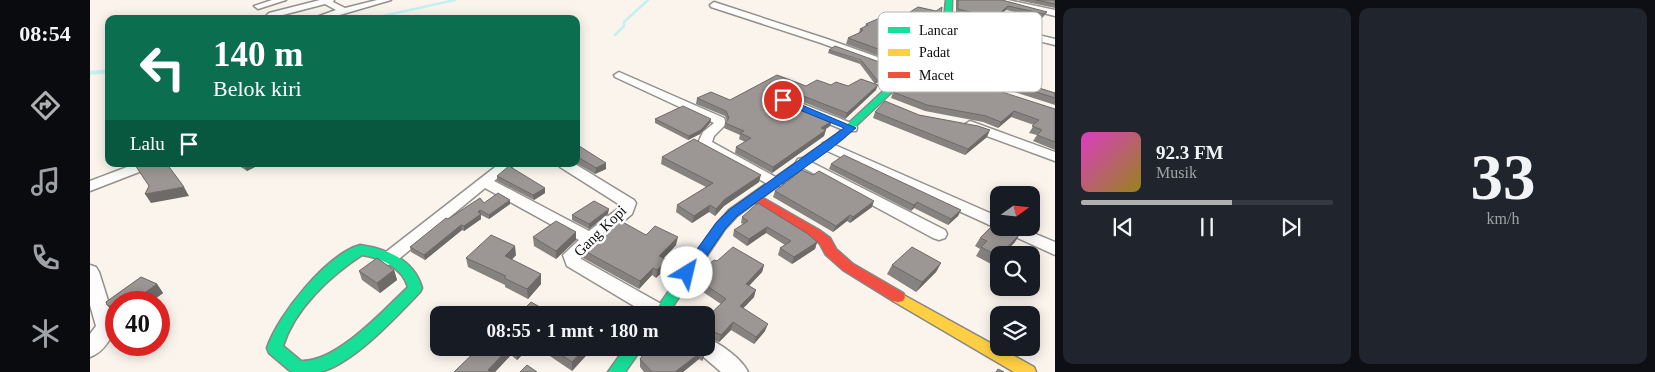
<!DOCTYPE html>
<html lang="id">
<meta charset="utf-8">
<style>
:root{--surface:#171b24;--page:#20242c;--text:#f1f3f6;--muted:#9ea1a6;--line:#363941;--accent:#afb0b0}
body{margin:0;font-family:"Times New Roman",serif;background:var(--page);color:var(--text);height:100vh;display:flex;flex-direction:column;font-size:19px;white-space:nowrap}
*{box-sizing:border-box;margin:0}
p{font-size:16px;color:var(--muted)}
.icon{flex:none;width:28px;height:28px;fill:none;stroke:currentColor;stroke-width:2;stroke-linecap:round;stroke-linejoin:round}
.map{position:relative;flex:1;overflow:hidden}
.sheet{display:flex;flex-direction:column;gap:8px;padding:8px;background:#0d0f14;width:600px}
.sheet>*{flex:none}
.banner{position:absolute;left:15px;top:15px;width:475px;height:152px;border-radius:10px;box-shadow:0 2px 12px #0003;background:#0b6e4f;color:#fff;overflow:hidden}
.needle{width:32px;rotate:75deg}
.fabs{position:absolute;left:900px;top:186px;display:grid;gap:10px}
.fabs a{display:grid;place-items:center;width:50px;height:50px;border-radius:10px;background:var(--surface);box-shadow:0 2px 12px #0003;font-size:25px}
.speed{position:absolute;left:15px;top:291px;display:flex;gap:10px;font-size:25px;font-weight:700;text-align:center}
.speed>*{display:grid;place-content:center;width:65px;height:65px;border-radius:50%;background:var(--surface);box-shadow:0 2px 12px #0003;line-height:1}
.speed .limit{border:8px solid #d22;background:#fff;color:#111}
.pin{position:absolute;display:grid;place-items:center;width:42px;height:42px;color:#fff;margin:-21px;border:2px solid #fff;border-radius:50%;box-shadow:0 1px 5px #0007}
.me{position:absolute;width:55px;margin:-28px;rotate:36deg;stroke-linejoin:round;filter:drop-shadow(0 0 4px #0008)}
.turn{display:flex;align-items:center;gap:18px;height:105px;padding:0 25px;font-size:22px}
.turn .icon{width:65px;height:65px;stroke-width:2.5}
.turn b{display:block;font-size:35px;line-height:42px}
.then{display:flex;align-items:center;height:48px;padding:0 25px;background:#0003;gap:10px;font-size:19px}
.sheet .card{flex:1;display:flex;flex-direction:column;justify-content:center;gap:8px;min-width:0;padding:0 18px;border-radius:10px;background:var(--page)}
.sheet .dial{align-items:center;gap:0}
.dial b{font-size:65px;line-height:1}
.song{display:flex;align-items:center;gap:15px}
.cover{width:60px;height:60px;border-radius:8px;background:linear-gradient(135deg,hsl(310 70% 55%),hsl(50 70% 35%))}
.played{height:5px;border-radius:2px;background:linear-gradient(90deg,var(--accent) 60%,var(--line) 60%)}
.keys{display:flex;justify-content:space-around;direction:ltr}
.sheet .tiles{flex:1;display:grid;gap:8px;grid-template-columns:repeat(2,1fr)}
.trip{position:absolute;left:340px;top:306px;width:285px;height:50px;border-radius:10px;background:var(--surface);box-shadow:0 2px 12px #0003;font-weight:700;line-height:50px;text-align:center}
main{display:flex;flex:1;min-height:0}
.tab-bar{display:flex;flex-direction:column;width:90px;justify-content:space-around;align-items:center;background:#090b0e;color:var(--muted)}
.tab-bar .icon{width:35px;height:35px}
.tab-bar .on{color:var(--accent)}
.tab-bar b{font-size:22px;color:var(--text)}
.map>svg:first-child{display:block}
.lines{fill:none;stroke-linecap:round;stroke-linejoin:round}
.stream-far1{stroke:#c5f0f3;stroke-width:2.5}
.stream{stroke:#c5f0f3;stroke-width:4}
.street-casing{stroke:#93908d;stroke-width:3}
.fast-casing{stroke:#898783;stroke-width:3}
.slow-casing{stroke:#898783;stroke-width:3}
.jam-casing{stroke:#898783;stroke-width:3}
.street{fill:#fefdfc;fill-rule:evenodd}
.fast{fill:#16e098;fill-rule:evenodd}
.slow{fill:#ffcf43;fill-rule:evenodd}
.jam{fill:#f24e42;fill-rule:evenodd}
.wall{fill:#86827f}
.shaded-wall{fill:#6d6a68}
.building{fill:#9c9794;stroke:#6d6a68}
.route{fill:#1a73e8;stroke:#114b97}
.labels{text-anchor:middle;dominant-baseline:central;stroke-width:5;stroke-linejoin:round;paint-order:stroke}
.street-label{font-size:15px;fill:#0b0b0b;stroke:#fff}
.key{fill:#fff;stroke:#b6b6b6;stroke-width:1}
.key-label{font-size:14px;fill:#0b0b0b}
</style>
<main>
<nav class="tab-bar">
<b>08:54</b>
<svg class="icon on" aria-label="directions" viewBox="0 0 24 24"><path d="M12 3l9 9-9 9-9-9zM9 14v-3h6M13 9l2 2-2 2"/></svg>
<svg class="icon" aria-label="music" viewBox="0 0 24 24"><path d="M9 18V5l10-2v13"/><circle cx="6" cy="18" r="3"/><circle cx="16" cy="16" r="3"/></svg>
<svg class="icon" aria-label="phone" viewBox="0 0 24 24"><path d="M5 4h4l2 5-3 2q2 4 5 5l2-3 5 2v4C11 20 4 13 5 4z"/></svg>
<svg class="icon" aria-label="climate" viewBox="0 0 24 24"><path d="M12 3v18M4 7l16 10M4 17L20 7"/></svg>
</nav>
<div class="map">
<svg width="965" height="372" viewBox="0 0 965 372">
<rect width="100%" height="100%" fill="#faf4ed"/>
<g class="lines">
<g class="stream-far1">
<polyline points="279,19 365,0"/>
<polyline points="525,35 534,26 534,22 558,0"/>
</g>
<polyline class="stream" points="0,73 19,71"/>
<defs>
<g id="street">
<polygon points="182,0 196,0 168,9 164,6"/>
<polygon points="230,0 244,0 243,2 255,8 287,0 301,0 236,19 221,19 246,10 235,4 185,17 184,19 175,19 175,17 179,13"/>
<polygon points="903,0 918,0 965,10 965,16"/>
<polygon points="624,2 737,39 821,69 822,71 821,73 813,73 731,43 621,7 620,5"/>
<polygon points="858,13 965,39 965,45 855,18 855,14"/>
<polygon points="529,72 634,118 636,124 624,136 622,142 691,180 693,183 691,186 681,186 610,146 608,143 613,132 624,123 525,77 524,75"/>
<polygon points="693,96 766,125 767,128 766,131 756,131 689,103 687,100"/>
<polygon points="880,121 965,152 965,161 875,128 874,125"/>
<polygon points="738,142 909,217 909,228 931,228 965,242 965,255 733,149 731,146 733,143"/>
<polygon points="713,158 855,230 857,234 855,238 849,240 843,238 708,165 706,162 708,159"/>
<polygon points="45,164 64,164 62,167 0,191 0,181"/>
<polygon points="409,164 425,164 404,181 499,231 529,208 530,205 470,167 468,164 485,164 544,200 546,203 542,214 491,257 491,259 582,310 585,315 559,315 477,266 473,255 489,240 395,188 304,263 298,265 292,263 289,259 292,255"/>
<path d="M0 265 6 267 9 272 26 326C21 339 14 352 0 357V334L6 326 0 305Z"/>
<path d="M616 338C630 343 652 359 658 372H631L609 353 606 348H616Z"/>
</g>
<g id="fast">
<polygon points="856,0 862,0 861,31 854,43 753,138 647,216 635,229 577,315 562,315 627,223 639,210 747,134 848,40 853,31"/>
<path d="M270 245C297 249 324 259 332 288L330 292C307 316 263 364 230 372 222 372 212 372 203 372L199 370 179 353 177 348C188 315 236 255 270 245ZM272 255C291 258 312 267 318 287 294 310 246 363 211 361L193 346C205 308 240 276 272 255Z"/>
<polygon points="535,348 552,348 535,372 518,372"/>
</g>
<polygon id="slow" points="808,292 944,367 946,372 924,372 803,301 801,297 803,293"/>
<polygon id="jam" points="664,193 729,230 740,238 746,249 763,264 813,293 815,297 813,301 808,302 803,301 753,270 736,255 730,244 721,236 660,200 658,197"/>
</defs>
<use href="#street" class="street-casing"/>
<use href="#fast" class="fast-casing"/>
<use href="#slow" class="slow-casing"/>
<use href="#jam" class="jam-casing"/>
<use href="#street" class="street"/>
<use href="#fast" class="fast"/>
<use href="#slow" class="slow"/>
<use href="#jam" class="jam"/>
</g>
<g class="wall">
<polygon points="866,0 912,0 957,12 955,15 952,18 916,10 902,22 866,13"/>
<polygon points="927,0 965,0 965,8"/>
<polygon points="812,17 850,25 845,37 814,65 756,44 758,38 769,33 770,29 775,27 776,24"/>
<polygon points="868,18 896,24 893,29 892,31 893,37 892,38 900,40 898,45 872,64 965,93 965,105 837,64 839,58 860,40 866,30 866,23"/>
<polygon points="739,50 805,72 785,84 786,90 755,119 694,94 689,97 690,99 742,121 740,126 735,130 734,136 682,173 645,153 646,147 655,142 649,139 650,135 634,128 635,123 637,121 635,116 606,104 607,98 640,100 687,75 716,86 741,85 758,86 785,84 770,64 738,53"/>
<polygon points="826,71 965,109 965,150 943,141 947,135 939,133 944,125 921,117 908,128 893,122 835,111 801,98 803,92 810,92 831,79 823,77"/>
<polygon points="785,112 829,115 897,137 875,155 783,118"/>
<polygon points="565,119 621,119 620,123 610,134 598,140 565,123"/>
<polygon points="486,144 516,169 505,174 486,163"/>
<polygon points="572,157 669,182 634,206 625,216 619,212 602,223 586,212 587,205 616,187 571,164"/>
<polygon points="146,164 171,164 157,171"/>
<polygon points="741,164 871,210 868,216 858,225 824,208 821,211 739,169"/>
<polygon points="407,176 455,188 455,193 444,200 407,181"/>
<polygon points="685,191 782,207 760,223 757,221 743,232 683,197"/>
<polygon points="420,200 420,204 399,219 391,215 391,219 374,231 372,230 335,260 321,252 320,247 358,219 394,203"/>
<polygon points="518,214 499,229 482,220 482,215"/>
<polygon points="652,217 727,242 725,249 702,264 688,255 690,248 695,245 676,233 657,246 643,236 644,230 653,224 651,223"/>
<polygon points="486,232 486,240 466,259 444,246 443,237"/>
<polygon points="556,235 586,245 574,258 577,260 576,268 566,278 562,275 549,289 493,258 493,250"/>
<polygon points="890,238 925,242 912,255 909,255 909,259 903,265 886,256 890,249 885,246"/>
<polygon points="426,255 421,260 451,274 451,284 438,299 415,287 415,285 378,267 376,258"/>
<polygon points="627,261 674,265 672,272 659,286 664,297 653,308 675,331 664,344 641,330 629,342 616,337 616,318 631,304 604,286 606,278"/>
<polygon points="851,263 846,272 826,292 797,274 802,265"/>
<polygon points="304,270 307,280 290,293 272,280 269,271"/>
<polygon points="51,277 67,284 73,293 61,302 26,302 26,315 24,314 17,305 16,302"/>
<polygon points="389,348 439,348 427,360 421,355 405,372 364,372"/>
<polygon points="448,348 503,348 482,371"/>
<polygon points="560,348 615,352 613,359 612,361 609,359 593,372 554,372 550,367 550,359"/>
</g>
<g class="shaded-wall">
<polygon points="918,6 916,10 902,22 904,18"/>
<polygon points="896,24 893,29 886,35 889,30"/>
<polygon points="850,25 845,37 814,65 816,59"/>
<polygon points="900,40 898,45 868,67 869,63"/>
<polygon points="806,68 805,72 785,84 787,80"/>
<polygon points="788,85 786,90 755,119 757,113"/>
<polygon points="695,89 694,94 686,98 687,93"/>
<polygon points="924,111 921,117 908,128 911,122"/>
<polygon points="621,119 620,123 610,134 598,140 599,136"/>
<polygon points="742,121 740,126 729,133 731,128"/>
<polygon points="736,130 734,136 682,173 683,167"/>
<polygon points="900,130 897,137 875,155 878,149"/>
<polygon points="516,163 516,169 505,174 506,168"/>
<polygon points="154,164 171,164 157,171"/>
<polygon points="671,175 669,182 634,206 625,216 626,209 635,199"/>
<polygon points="94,187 99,196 61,203 55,194"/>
<polygon points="455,188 455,193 444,200 443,195"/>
<polygon points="420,200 420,204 399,219 399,215"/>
<polygon points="784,201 782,207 760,223 763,217"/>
<polygon points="827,202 824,208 821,211 824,205"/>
<polygon points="620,205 619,212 602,223 604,216"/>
<polygon points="519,209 518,214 499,229 499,224"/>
<polygon points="390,210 391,219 374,231 374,226"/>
<polygon points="871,210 868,216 858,225 861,219"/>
<polygon points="760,215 757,221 743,232 746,226"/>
<polygon points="371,225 372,230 335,260 334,255"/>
<polygon points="677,227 676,233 657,246 659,239"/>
<polygon points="486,232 486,240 466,259 466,251"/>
<polygon points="930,234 925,242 912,255 910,255"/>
<polygon points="588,237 586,245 568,264 569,256"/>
<polygon points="727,242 725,249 702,264 704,257"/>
<polygon points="425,246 426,255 416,266 415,256"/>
<polygon points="909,256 909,259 903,265"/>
<polygon points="577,260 576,268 566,278 567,270"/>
<polygon points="851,263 846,272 826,292 832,282"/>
<polygon points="674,265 672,272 654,291 656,284"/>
<polygon points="563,268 562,275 549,289 550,281"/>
<polygon points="304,270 307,280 290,293 287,283"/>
<polygon points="451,274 451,284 438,299 437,289"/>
<polygon points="67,284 73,293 61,302 42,302"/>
<polygon points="666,290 664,297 648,314 650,306"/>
<polygon points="643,322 641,330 629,342 631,335"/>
<polygon points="678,324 675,331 664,344 666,337"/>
<polygon points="419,348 420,348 421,355 405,372 398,372 398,370"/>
<polygon points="430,348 439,348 427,360 427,351"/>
<polygon points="495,348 503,348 482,371 482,362"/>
<polygon points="611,352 609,359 593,372 585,372"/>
<polygon points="615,352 613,359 612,361 613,354"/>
</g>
<g class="building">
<polygon points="868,0 912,0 957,12 954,14 918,6 904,18 868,9"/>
<polygon points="946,0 965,0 965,4"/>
<polygon points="828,7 846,11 852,7 850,25 847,31 816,59 758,38 771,32 773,30 770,29 778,25 776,24 799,14 812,17"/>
<polygon points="868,18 896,24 889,30 895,32 889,37 900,40 869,63 965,93 965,98 839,58 860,40 868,27"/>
<polygon points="745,46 806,68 787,80 771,60 739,50"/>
<polygon points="831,66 965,109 965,142 947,135 952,130 942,126 949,120 924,111 911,122 896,116 837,105 803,92 805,90 810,92 838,75 826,71"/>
<polygon points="687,75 716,86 727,80 741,85 746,82 758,86 771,79 788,85 757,113 695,89 687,93 690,99 742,121 731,128 736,130 683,167 646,147 661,138 650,133 654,131 635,123 639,118 636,111 607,98 621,92 640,100"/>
<polygon points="795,101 829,115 888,126 900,130 878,149 785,112"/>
<polygon points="593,106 621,119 611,130 599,136 565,119"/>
<polygon points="604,139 671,175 635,199 626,209 620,205 604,216 587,205 623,183 572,157"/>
<polygon points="486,144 516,163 506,168 486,156"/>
<polygon points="754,155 871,210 861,219 827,202 824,205 741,164"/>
<polygon points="48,164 77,164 94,187 55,194 59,186 45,165"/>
<polygon points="419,166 455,188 443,195 407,176"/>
<polygon points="712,170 723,175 729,171 784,201 763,217 760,215 746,226 685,191"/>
<polygon points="408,193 420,200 399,215 390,210 388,212 391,214 374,226 371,225 334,255 320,247 356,218 358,219 390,198 394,203"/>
<polygon points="504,201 519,209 499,224 482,215"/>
<polygon points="668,203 718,234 727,242 704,257 690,248 701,241 677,227 659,239 644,230 658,221 652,217"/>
<polygon points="529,220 556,235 565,226 588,237 569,256 577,260 567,270 563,268 550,281 493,250"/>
<polygon points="466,221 486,232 466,251 443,237"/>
<polygon points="906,222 909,224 909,228 917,228 930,234 910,255 909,255 908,256 891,247 897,241 890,238"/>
<polygon points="401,235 425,246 415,256 451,274 437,289 414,278 416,276 376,258"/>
<polygon points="643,247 674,265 656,284 666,290 650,306 678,324 666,337 643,322 631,335 617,329 616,336 616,318 636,299 606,278 610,272 624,260 627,261"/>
<polygon points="822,247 851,263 832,282 802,265"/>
<polygon points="287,258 304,270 287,283 269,271"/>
<polygon points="51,277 67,284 42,302 26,302 26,309 17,305 16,302"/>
<polygon points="441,302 464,315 428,315"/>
<polygon points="389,348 419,348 398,370 401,372 364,372"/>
<polygon points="422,348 430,348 427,351"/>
<polygon points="461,348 495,348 482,362"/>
<polygon points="560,348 612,348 615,352 613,354 611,352 585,372 562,372 550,359 556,350"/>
<polygon points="437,365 447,372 430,372"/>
<polygon points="908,369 914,372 906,372"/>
</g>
<polygon class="route" points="693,97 766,128 742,148 647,216 635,229 602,277 592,277 590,273 592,270 626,223 639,210 754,128 690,102 689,100"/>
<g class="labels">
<g class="street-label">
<text transform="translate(510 231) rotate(-44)">Gang Kopi</text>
</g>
</g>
<rect x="788" y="12" width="164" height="80" rx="8" class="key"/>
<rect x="798" y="27" width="22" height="6" fill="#16e098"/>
<rect x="798" y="49" width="22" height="7" fill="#ffcf43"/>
<rect x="798" y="72" width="22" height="6" fill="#f24e42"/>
<g class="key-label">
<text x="829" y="35">Lancar</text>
<text x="829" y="57">Padat</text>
<text x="829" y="80">Macet</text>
</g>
</svg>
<div class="fabs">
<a><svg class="needle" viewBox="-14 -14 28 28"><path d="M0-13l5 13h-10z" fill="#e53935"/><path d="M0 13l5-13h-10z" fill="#9ea1a6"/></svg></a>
<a><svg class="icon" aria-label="search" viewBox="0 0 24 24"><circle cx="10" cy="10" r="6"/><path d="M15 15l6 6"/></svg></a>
<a><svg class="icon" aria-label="layers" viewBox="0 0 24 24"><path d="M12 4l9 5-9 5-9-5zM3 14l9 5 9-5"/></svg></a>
</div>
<div class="speed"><div class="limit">40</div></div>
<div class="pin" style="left:693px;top:100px;background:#d93025"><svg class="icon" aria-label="arrive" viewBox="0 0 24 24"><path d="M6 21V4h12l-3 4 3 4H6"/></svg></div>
<svg class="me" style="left:597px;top:273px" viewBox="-20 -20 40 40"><circle r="19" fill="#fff"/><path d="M0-13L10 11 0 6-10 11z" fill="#1a73e8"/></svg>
<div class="trip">08:55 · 1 mnt · 180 m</div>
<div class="banner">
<div class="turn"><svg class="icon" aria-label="left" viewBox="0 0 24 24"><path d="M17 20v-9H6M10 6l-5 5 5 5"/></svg><div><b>140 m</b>Belok kiri</div></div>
<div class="then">Lalu<svg class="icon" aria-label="arrive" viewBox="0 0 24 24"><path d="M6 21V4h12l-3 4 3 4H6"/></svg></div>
</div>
</div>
<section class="sheet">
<div class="tiles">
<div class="card">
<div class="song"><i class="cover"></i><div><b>92.3 FM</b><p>Musik</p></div></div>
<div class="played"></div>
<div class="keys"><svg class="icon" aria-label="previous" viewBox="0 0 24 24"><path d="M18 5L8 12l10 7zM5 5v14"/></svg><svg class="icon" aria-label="pause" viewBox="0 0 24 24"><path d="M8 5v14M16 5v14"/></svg><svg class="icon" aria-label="next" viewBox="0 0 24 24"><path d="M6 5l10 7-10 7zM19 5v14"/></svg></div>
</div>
<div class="card dial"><b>33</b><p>km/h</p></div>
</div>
</section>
</main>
